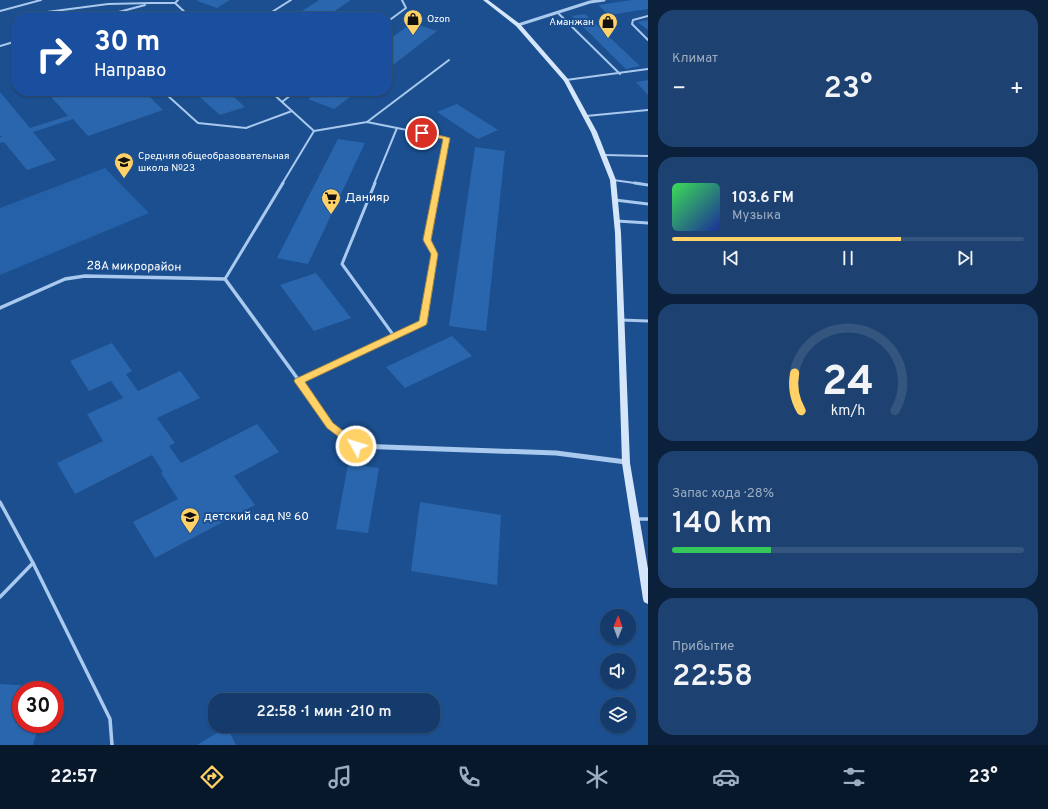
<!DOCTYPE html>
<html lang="ru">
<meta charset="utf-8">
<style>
:root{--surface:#143b6b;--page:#1d4271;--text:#f1f3f6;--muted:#9dadc1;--line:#33557e;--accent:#ffd166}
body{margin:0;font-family:Overpass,sans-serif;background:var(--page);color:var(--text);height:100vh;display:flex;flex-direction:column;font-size:15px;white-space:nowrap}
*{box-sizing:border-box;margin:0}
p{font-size:13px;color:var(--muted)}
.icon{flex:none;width:22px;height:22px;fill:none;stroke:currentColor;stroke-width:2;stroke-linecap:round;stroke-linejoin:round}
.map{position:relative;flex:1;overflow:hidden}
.drawer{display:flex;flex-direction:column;gap:10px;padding:10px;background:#0b203b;width:400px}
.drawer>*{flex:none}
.hud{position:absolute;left:12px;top:12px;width:380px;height:84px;border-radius:16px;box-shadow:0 1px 3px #0004,0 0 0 1px var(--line);background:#1a4fa0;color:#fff;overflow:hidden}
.needle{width:26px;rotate:1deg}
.controls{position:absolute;left:600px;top:609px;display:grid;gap:8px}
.controls a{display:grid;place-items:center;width:36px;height:36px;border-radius:50%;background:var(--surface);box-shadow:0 1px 3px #0004,0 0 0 1px var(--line);font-size:20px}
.speed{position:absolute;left:12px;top:681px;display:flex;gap:8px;font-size:20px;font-weight:700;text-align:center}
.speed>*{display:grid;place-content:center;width:52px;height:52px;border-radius:50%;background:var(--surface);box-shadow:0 1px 3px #0004,0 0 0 1px var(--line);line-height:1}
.speed .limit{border:6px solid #d22;background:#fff;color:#111}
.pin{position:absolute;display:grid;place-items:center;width:34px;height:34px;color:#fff;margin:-17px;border:2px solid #fff;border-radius:50%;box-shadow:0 1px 4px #0007}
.me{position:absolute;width:44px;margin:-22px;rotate:309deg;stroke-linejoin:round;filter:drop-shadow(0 0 3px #0008)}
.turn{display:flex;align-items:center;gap:14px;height:84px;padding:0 16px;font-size:18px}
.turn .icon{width:52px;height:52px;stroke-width:2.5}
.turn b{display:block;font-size:28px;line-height:34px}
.big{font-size:30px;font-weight:600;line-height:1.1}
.drawer .card{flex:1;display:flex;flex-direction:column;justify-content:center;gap:6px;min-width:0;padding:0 14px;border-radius:16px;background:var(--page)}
.drawer .dial{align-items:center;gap:0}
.dial svg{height:104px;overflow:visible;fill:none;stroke:var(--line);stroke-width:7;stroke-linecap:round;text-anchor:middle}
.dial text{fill:var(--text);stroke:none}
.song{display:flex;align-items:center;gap:12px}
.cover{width:48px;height:48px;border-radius:6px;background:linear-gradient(135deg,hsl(130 70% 55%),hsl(230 70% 35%))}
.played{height:4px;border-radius:2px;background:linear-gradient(90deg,var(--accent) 65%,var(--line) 65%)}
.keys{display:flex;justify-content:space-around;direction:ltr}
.heat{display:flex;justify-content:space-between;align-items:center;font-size:22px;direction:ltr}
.charge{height:6px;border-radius:3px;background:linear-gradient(90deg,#34c759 28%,var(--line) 0)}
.trip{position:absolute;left:208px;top:693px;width:232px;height:40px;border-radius:16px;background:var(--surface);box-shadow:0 1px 3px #0004,0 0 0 1px var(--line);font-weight:600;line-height:40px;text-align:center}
.tabs{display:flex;height:64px;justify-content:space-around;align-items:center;background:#08182b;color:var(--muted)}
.tabs .icon{width:28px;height:28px}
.tabs .selected{color:var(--accent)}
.tabs b{font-size:18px;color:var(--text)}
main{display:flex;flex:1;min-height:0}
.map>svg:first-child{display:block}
.green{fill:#2461a8}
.building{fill:#2a66ad}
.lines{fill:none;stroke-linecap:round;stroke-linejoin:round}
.lane-far2{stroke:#a9c9ee;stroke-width:2}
.lane-far1{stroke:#a9c9ee;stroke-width:3}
.lane{stroke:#a9c9ee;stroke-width:3.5}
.street-far2{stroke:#a9c9ee;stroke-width:3}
.street-far1{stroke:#a9c9ee;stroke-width:3.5}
.street{stroke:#a9c9ee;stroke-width:5}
.secondary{fill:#d6e6fa;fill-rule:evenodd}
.route{fill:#ffd166;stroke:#a68842}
.labels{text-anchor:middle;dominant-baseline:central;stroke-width:4;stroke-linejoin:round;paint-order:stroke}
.far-poi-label{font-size:10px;fill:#fff;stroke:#1b4f8f;text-anchor:start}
.poi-label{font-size:12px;fill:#fff;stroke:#1b4f8f;text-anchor:start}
.street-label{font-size:12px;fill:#fff;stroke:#1b4f8f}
</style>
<main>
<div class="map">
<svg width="648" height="745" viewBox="0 0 648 745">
<rect width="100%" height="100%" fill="#1b4f8f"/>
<polygon class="green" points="105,168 149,213 0,275 0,208"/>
<g class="building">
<polygon points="198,0 230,0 217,8 197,1"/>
<polygon points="319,0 351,0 326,17 293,17"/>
<polygon points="632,0 648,0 648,9 609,15 598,5"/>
<polygon points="585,14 640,66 626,69 572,16"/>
<polygon points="648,20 648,30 637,22"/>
<polygon points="412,23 437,31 393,65 387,63 387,41"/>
<polygon points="648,80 648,95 636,82"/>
<polygon points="46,91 158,91 148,95 163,110 88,136 73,119 33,132 56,160 27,170 4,142 0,143 0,138 2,137 0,135 0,92 30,128 68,116"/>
<polygon points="193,91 227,91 245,107 220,115"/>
<polygon points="319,91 358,91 334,109 308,99"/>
<polygon points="457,104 498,130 478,139 437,112"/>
<polygon points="338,139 365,143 308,264 277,258"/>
<polygon points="475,147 505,151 486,331 449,326"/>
<polygon points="316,273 351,318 314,331 280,285"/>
<polygon points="452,336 472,356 405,388 386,367"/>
<polygon points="112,343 132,371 126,374 138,391 180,371 200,398 157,418 175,443 169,446 181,463 257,424 279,452 234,476 255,505 155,558 133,522 178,499 161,473 163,472 152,455 75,494 57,463 103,441 87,414 123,398 111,381 89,391 70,361"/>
<polygon points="348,464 379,468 368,533 336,529"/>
<polygon points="420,502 501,515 497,585 411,571"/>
<polygon points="0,684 49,687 48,690 21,690 21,724 39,724 33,745 0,745"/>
<polygon points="227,727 236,745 197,745"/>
</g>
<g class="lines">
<g class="lane-far2">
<polyline points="178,0 175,3 190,17"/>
<polyline points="151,3 175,3"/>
<polyline points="0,11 41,0"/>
<polyline points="47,12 108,4 152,3"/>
<polyline points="557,12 620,74"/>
<polyline points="648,16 633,20 632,24 648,40"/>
<polyline points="100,17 145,5"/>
<polyline points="264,17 291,0"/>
<polyline points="387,22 406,8 402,0"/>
<polyline points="0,46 17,41"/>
<polyline points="566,80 648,69"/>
<polyline points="270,91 314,131 282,184"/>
<polyline points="167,95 198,123 246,128 292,111"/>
<polyline points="282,102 296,91"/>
<polyline points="586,116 648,110"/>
<polyline points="367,122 449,60"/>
<polyline points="314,131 367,122 447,138 438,184"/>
<polyline points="604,155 648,156"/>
<polyline points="613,180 642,184"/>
<polyline points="374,184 397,128"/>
</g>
<g class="lane-far1">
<polyline points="375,183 342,264 394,336"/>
<polyline points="635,183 648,185"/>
<polyline points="615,200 648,204"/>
<polyline points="617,221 648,223"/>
<polyline points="225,279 283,183"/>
<polyline points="621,320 648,321"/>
<polyline points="299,381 423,323 435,254 427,240 438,183"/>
</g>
<g class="lane">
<polyline points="0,502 33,563 110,719 112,745"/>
<polyline points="637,519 648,519"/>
<polyline points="0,597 33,563"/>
</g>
<polyline class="street-far2" points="518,25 590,2 604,0"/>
<polyline class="street-far1" points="0,308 65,279 85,276 225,279 332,426"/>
<polyline class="street" points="330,425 356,446 556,453 626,462"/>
<polygon class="secondary" points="483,0 488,0 520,24 568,79 597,132 616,180 621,233 630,463 648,569 648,604 644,602 643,599 622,463 615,233 610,180 591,132 564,81 516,26"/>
</g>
<polygon class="route" points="422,131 450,138 431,240 438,254 427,323 426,325 305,382 333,423 359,443 361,446 359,449 356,450 327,428 294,381 295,379 419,321 431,254 423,240 443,139 420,135 419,133"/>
<defs>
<symbol id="shop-pin" viewBox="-11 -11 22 30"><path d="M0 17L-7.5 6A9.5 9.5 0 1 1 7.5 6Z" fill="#ffd166" stroke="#1b4f8f"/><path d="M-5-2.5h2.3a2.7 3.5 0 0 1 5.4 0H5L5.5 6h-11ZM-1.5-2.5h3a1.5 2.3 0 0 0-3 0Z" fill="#111"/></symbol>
<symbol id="school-pin" viewBox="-11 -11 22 30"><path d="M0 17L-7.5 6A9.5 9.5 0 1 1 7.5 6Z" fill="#ffd166" stroke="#1b4f8f"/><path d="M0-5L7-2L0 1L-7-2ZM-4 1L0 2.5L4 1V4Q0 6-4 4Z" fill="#111"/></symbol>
<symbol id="supermarket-pin" viewBox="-11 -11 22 30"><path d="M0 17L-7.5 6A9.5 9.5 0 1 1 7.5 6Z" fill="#ffd166" stroke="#1b4f8f"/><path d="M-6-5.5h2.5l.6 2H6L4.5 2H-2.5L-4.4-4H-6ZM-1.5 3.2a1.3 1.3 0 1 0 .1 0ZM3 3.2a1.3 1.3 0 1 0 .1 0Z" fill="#111"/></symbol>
</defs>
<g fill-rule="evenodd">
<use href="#shop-pin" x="402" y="8" width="22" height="30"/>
<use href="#shop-pin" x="597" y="11" width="22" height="30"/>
<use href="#school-pin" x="113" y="151" width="22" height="30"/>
<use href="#supermarket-pin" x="320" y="187" width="22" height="30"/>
<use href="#school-pin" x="179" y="506" width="22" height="30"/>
</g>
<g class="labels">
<g class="far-poi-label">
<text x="427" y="19">Ozon</text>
<text x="594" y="22" text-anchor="end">Аманжан</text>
<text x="138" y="156">Средняя общеобразовательная<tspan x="138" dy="12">школа №23</tspan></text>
</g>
<g class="poi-label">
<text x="345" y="198">Данияр</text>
<text x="204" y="517">детский сад № 60</text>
</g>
<g class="street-label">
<text transform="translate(134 267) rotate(1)">28А микрорайон</text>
</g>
</g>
</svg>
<div class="controls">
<a><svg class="needle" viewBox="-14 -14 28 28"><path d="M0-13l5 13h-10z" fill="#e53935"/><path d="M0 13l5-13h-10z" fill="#9dadc1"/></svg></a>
<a><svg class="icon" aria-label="sound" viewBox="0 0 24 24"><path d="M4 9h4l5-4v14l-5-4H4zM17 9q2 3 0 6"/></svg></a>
<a><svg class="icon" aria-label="layers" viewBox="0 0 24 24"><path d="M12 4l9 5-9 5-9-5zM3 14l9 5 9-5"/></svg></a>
</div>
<div class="speed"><div class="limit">30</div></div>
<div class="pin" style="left:422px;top:133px;background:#d93025"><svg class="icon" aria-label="arrive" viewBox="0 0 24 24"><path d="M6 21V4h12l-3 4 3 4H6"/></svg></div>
<svg class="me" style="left:356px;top:446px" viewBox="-20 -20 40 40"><circle r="17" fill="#ffd166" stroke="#fff" stroke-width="3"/><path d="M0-11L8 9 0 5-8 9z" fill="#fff"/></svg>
<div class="trip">22:58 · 1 мин · 210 m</div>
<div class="hud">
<div class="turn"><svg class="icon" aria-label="right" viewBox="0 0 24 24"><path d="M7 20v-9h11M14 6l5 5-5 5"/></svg><div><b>30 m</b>Направо</div></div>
</div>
</div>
<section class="drawer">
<div class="card"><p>Климат</p>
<div class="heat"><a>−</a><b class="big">23°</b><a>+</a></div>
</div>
<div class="card">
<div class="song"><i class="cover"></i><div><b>103.6 FM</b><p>Музыка</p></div></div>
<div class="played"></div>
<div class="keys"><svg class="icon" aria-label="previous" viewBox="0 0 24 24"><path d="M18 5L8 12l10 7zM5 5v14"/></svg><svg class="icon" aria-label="pause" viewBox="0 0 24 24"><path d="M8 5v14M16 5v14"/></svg><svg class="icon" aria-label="next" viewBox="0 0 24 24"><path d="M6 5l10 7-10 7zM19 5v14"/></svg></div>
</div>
<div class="card dial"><svg viewBox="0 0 100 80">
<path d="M14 69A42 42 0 1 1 86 69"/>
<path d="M14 69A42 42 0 0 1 9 40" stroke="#ffd166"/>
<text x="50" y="56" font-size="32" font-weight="700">24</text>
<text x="50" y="72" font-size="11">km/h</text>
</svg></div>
<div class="card"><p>Запас хода · 28%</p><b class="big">140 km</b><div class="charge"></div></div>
<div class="card"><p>Прибытие</p><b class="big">22:58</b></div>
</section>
</main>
<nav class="tabs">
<b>22:57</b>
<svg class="icon selected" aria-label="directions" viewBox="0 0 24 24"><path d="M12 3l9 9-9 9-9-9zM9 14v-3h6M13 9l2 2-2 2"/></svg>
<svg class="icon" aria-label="music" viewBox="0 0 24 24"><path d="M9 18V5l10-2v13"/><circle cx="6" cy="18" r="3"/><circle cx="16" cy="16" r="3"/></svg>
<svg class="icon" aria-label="phone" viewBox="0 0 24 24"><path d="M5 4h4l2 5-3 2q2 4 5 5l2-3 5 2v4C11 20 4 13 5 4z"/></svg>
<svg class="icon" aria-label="climate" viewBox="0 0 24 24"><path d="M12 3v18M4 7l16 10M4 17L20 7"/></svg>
<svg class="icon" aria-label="car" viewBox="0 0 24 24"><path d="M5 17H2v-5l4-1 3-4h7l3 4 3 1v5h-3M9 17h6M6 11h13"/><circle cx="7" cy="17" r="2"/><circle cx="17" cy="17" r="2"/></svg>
<svg class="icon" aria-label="filters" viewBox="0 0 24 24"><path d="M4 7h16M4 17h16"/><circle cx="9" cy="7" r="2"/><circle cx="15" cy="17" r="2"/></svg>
<b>23°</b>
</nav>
